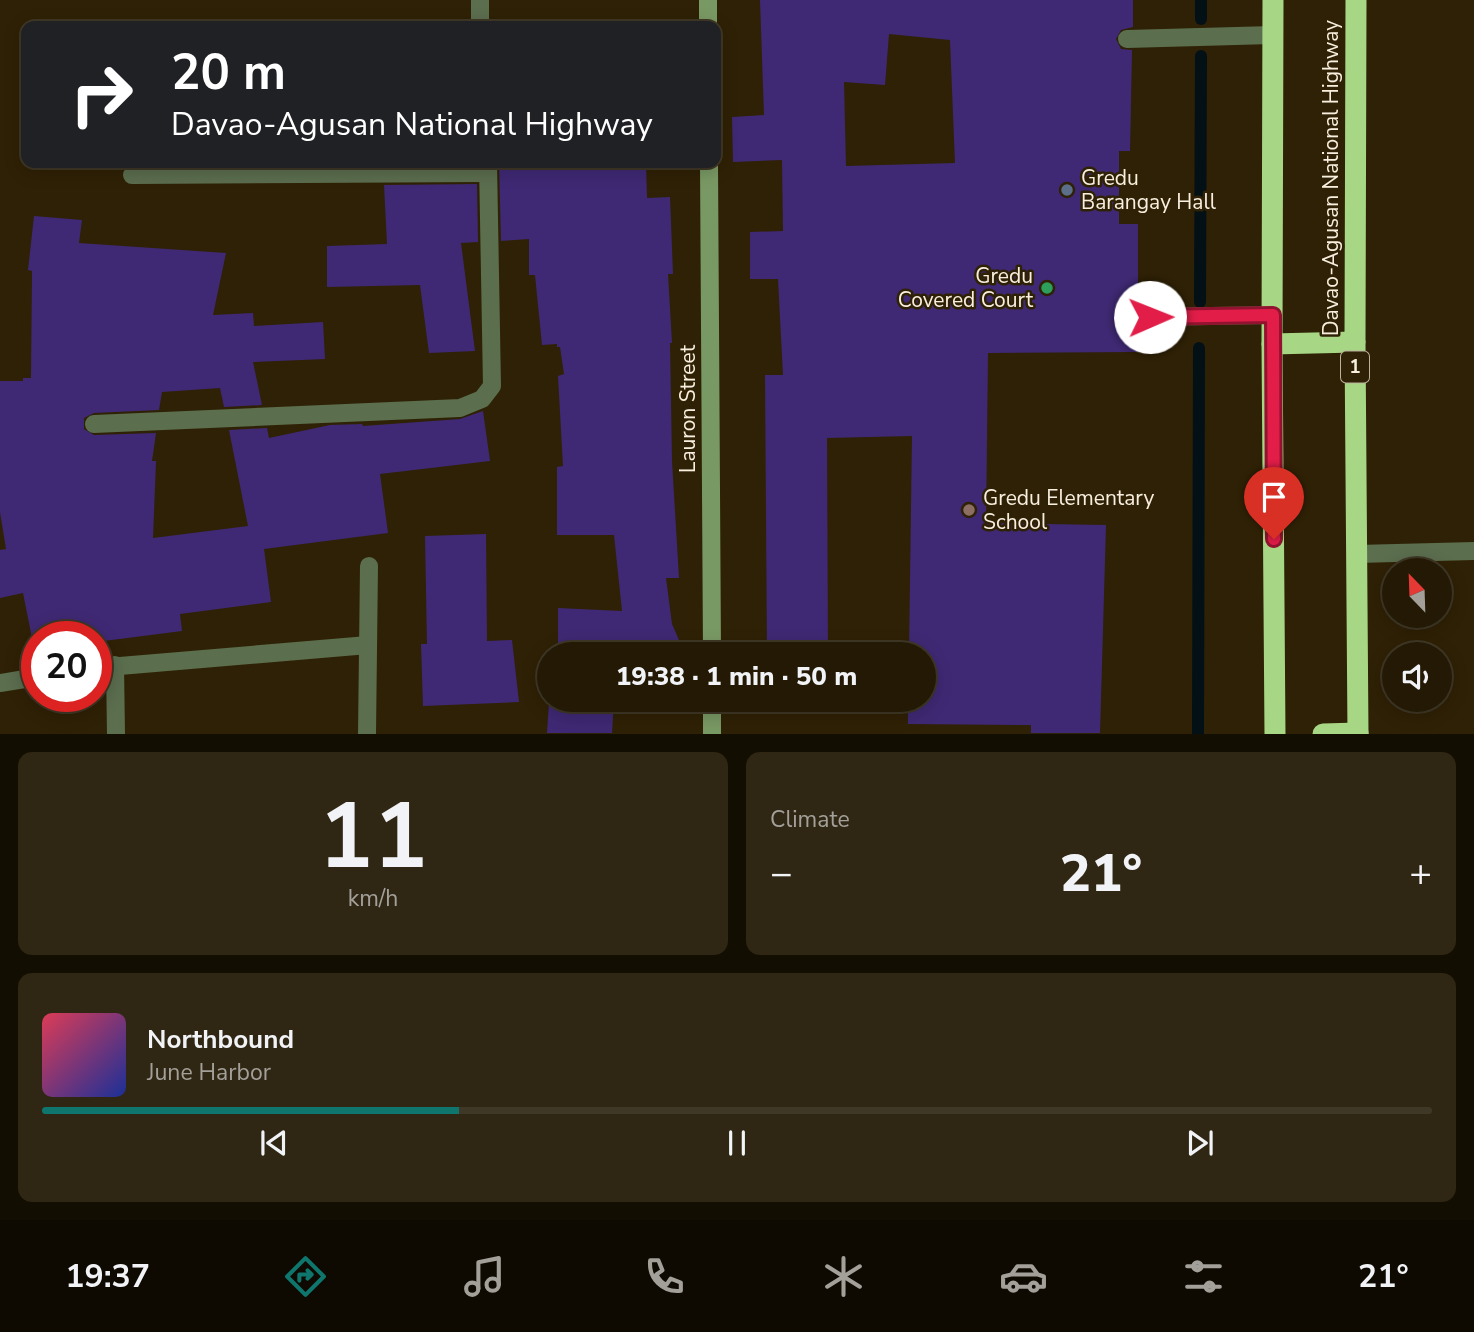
<!DOCTYPE html>
<meta charset="utf-8">
<style>
:root{--surface:#231904;--page:#2f2613;--text:#f1f3f6;--muted:#a3a09a;--line:#403826;--accent:#0f766e}
body{margin:0;font-family:"Nunito Sans",sans-serif;background:var(--page);color:var(--text);height:100vh;display:flex;flex-direction:column;font-size:26px;white-space:nowrap}
*{box-sizing:border-box;margin:0}
p{font-size:23px;color:var(--muted)}
.icon{flex:none;width:38px;height:38px;fill:none;stroke:currentColor;stroke-width:2;stroke-linecap:round;stroke-linejoin:round}
.map{position:relative;height:734px;overflow:hidden}
.drawer{display:flex;flex-direction:column;gap:18px;padding:18px;background:#130e02;flex:1}
.drawer>*{flex:none}
.top-card{position:absolute;left:21px;top:21px;width:700px;height:147px;border-radius:14px;box-shadow:0 4px 18px #0003,0 0 0 2px var(--line);background:#202124;color:#fff;overflow:hidden}
.needle{width:46px;rotate:337deg}
.controls{position:absolute;left:1382px;top:558px;display:grid;gap:14px}
.controls a{display:grid;place-items:center;width:70px;height:70px;border-radius:50%;background:var(--surface);box-shadow:0 4px 18px #0003,0 0 0 2px var(--line);font-size:35px}
.speed{position:absolute;left:21px;top:621px;display:flex;gap:14px;font-size:35px;font-weight:700;text-align:center}
.speed>*{display:grid;place-content:center;width:91px;height:91px;border-radius:50%;background:var(--surface);box-shadow:0 4px 18px #0003,0 0 0 2px var(--line);line-height:1}
.speed .limit{border:10px solid #d22;background:#fff;color:#111}
.pin{position:absolute;display:grid;place-items:center;width:60px;height:60px;color:#fff;margin:-72px -30px;border-radius:50% 50% 50% 0;rotate:-45deg;box-shadow:0 0 7px #0007}
.pin .icon{rotate:45deg}
.me{position:absolute;width:77px;margin:-38px;rotate:89deg;stroke-linejoin:round;filter:drop-shadow(0 0 5px #0008)}
.turn{display:flex;align-items:center;gap:24px;height:147px;padding:0 35px;font-size:32px}
.turn .icon{width:91px;height:91px;stroke-width:2.5}
.turn b{display:block;font-size:49px;line-height:60px}
.big{font-size:52px;font-weight:800;line-height:1.1}
.drawer .tile{flex:1;display:flex;flex-direction:column;justify-content:center;gap:10px;min-width:0;padding:0 24px;border-radius:14px;background:var(--page)}
.drawer .dial{align-items:center;gap:0}
.dial b{font-size:91px;line-height:1}
.song{display:flex;align-items:center;gap:21px}
.cover{width:84px;height:84px;border-radius:10px;background:linear-gradient(135deg,hsl(350 70% 55%),hsl(230 70% 35%))}
.played{height:7px;border-radius:4px;background:linear-gradient(90deg,var(--accent) 30%,var(--line) 30%)}
.keys{display:flex;justify-content:space-around;direction:ltr}
.heat{display:flex;justify-content:space-between;align-items:center;font-size:38px;direction:ltr}
.drawer .tiles{flex:1;display:grid;gap:18px;grid-template-columns:1fr 1fr}
.tile:last-child{grid-column:span 2}
.trip{position:absolute;left:537px;top:642px;width:399px;height:70px;border-radius:35px;background:var(--surface);box-shadow:0 4px 18px #0003,0 0 0 2px var(--line);font-weight:800;line-height:70px;text-align:center}
.tabs{display:flex;height:112px;justify-content:space-around;align-items:center;background:#0e0a02;color:var(--muted)}
.tabs .icon{width:49px;height:49px}
.tabs .current{color:var(--accent)}
.tabs b{font-size:32px;color:var(--text)}
.map>svg:first-child{display:block}
.lines{fill:none;stroke-linecap:round;stroke-linejoin:round}
.stream{stroke:#031116;stroke-width:12}
.building{fill:#3f2974;fill-rule:evenodd}
.lane{stroke:#5b6e4e;stroke-width:18}
.street{stroke:#5b6e4e;stroke-width:18}
.secondary{stroke:#799964;stroke-width:18}
.highway{stroke:#a7d784;stroke-width:21}
.route-casing{stroke:#92132f;stroke-width:18}
.route{stroke:#e11d48;stroke-width:12}
.service-dot{fill:#5c6f8a;stroke:#2f2105;stroke-width:2.5}
.leisure-dot{fill:#2e9e5b;stroke:#2f2105;stroke-width:2.5}
.education-dot{fill:#8d6e63;stroke:#2f2105;stroke-width:2.5}
.labels{text-anchor:middle;dominant-baseline:central;stroke-width:5;stroke-linejoin:round;paint-order:stroke}
.shield{fill:#2f2105;stroke:#bcb19e;stroke-width:2}
.shield-label{font-size:19px;font-weight:bold;fill:#f8efdf}
.poi-label{font-size:21px;fill:#f8efdf;stroke:#2f2105;text-anchor:start}
.street-label{font-size:21px;fill:#f8efdf;stroke:#2f2105}
</style>
<div class="map">
<svg width="1474" height="734" viewBox="0 0 1474 734">
<rect width="100%" height="100%" fill="#2f2105"/>
<g class="lines">
<g class="stream">
<polyline points="1201,19 1201,0"/>
<polyline points="1200,302 1201,56"/>
<polyline points="1198,734 1199,348"/>
</g>
</g>
<g class="building">
<path d="M760 0H1133V27L1121 30 1116 39 1121 49 1132 50 1130 151H1119V224H1138V352L988 353 986 523 1106 525 1100 733H1031V725L908 724V700H924V654H909L912 436 827 438 828 654H767L765 375H783L778 279H750V232L783 231 782 160 733 162 732 117 764 115ZM889 34 950 40 955 163 846 166 844 82 885 85Z"/>
<polygon points="499,163 646,163 647,198 670,197 673,274 668,274 672,343 670,343 672,461 679,578 666,578 672,624 685,654 558,654 558,608 622,611 614,535 557,535 557,467 563,466 558,376 564,374 560,347 557,347 557,344 542,345 535,275 529,275 529,239 501,241"/>
<polygon points="477,184 478,242 461,243 475,351 429,353 420,285 327,287 327,246 387,244 384,185"/>
<polygon points="34,216 82,220 79,243 226,253 213,315 253,313 254,326 323,322 325,359 253,362 262,405 224,407 220,388 162,392 159,410 94,413 84,418 84,429 94,435 156,433 152,461 156,461 153,538 248,526 229,430 267,428 269,438 330,425 362,424 363,426 460,419 483,411 490,461 380,474 388,533 264,549 271,602 180,614 182,631 96,642 96,637 37,637 37,652 35,653 23,593 0,598 0,550 6,549 0,512 0,381 23,381 23,378 31,378 32,271 28,270"/>
<polygon points="486,534 487,641 512,640 519,702 423,706 421,644 427,644 425,536"/>
<polygon points="550,686 550,700 614,700 612,733 547,733"/>
<rect x="767" y="700" width="61" height="14"/>
</g>
<g class="lines">
<g class="lane">
<polyline points="1127,39 1273,35"/>
<polyline points="1150,317 1273,315"/>
<polyline points="1357,554 1474,551"/>
</g>
<g class="street">
<polyline points="480,26 480,0"/>
<polyline points="132,175 488,173"/>
<polyline points="94,424 460,408 482,399 492,386 488,163"/>
<polyline points="115,665 116,734"/>
<polyline points="96,668 368,645"/>
<polyline points="0,683 37,677"/>
<polyline points="367,734 369,566"/>
</g>
<g class="secondary">
<polyline points="708,0 708,26"/>
<polyline points="709,163 712,654"/>
<polyline points="712,700 712,734"/>
</g>
<g class="highway">
<polyline points="1273,0 1272,344 1275,734"/>
<polyline points="1356,0 1355,342 1358,734"/>
<polyline points="1272,344 1355,342"/>
<polyline points="1323,734 1358,733"/>
</g>
</g>
<g class="lines">
<defs>
<polyline id="route" points="1150,317 1273,315 1274,539"/>
</defs>
<use href="#route" class="route-casing"/>
<use href="#route" class="route"/>
</g>
<circle class="service-dot" cx="1067" cy="190" r="7"/>
<circle class="leisure-dot" cx="1047" cy="288" r="7"/>
<circle class="education-dot" cx="969" cy="510" r="7"/>
<g class="labels">
<rect class="shield" x="1341" y="351.5" width="28" height="31" rx="5"/>
<g class="shield-label">
<text x="1355" y="367">1</text>
</g>
<g class="poi-label">
<text x="1081" y="178">Gredu<tspan x="1081" dy="24">Barangay Hall</tspan></text>
<text x="1033" y="276" text-anchor="end">Gredu<tspan x="1033" dy="24">Covered Court</tspan></text>
<text x="983" y="498">Gredu Elementary<tspan x="983" dy="24">School</tspan></text>
</g>
<g class="street-label">
<text transform="translate(1331 178) rotate(-90)">Davao-Agusan National Highway</text>
<text transform="translate(688 409) rotate(-90)">Lauron Street</text>
</g>
</g>
</svg>
<div class="controls">
<a><svg class="needle" viewBox="-14 -14 28 28"><path d="M0-13l5 13h-10z" fill="#e53935"/><path d="M0 13l5-13h-10z" fill="#a3a09a"/></svg></a>
<a><svg class="icon" aria-label="sound" viewBox="0 0 24 24"><path d="M4 9h4l5-4v14l-5-4H4zM17 9q2 3 0 6"/></svg></a>
</div>
<div class="speed"><div class="limit">20</div></div>
<div class="pin" style="left:1274px;top:539px;background:#d93025"><svg class="icon" aria-label="arrive" viewBox="0 0 24 24"><path d="M6 21V4h12l-3 4 3 4H6"/></svg></div>
<svg class="me" style="left:1150px;top:317px" viewBox="-20 -20 40 40"><circle r="19" fill="#fff"/><path d="M0-13L10 11 0 6-10 11z" fill="#e11d48"/></svg>
<div class="trip">19:38 · 1 min · 50 m</div>
<div class="top-card">
<div class="turn"><svg class="icon" aria-label="right" viewBox="0 0 24 24"><path d="M7 20v-9h11M14 6l5 5-5 5"/></svg><div><b>20 m</b>Davao-Agusan National Highway</div></div>
</div>
</div>
<section class="drawer">
<div class="tiles">
<div class="tile dial"><b>11</b><p>km/h</p></div>
<div class="tile"><p>Climate</p>
<div class="heat"><a>−</a><b class="big">21°</b><a>+</a></div>
</div>
<div class="tile">
<div class="song"><i class="cover"></i><div><b>Northbound</b><p>June Harbor</p></div></div>
<div class="played"></div>
<div class="keys"><svg class="icon" aria-label="previous" viewBox="0 0 24 24"><path d="M18 5L8 12l10 7zM5 5v14"/></svg><svg class="icon" aria-label="pause" viewBox="0 0 24 24"><path d="M8 5v14M16 5v14"/></svg><svg class="icon" aria-label="next" viewBox="0 0 24 24"><path d="M6 5l10 7-10 7zM19 5v14"/></svg></div>
</div>
</div>
</section>
<nav class="tabs">
<b>19:37</b>
<svg class="icon current" aria-label="directions" viewBox="0 0 24 24"><path d="M12 3l9 9-9 9-9-9zM9 14v-3h6M13 9l2 2-2 2"/></svg>
<svg class="icon" aria-label="music" viewBox="0 0 24 24"><path d="M9 18V5l10-2v13"/><circle cx="6" cy="18" r="3"/><circle cx="16" cy="16" r="3"/></svg>
<svg class="icon" aria-label="phone" viewBox="0 0 24 24"><path d="M5 4h4l2 5-3 2q2 4 5 5l2-3 5 2v4C11 20 4 13 5 4z"/></svg>
<svg class="icon" aria-label="climate" viewBox="0 0 24 24"><path d="M12 3v18M4 7l16 10M4 17L20 7"/></svg>
<svg class="icon" aria-label="car" viewBox="0 0 24 24"><path d="M5 17H2v-5l4-1 3-4h7l3 4 3 1v5h-3M9 17h6M6 11h13"/><circle cx="7" cy="17" r="2"/><circle cx="17" cy="17" r="2"/></svg>
<svg class="icon" aria-label="filters" viewBox="0 0 24 24"><path d="M4 7h16M4 17h16"/><circle cx="9" cy="7" r="2"/><circle cx="15" cy="17" r="2"/></svg>
<b>21°</b>
</nav>
